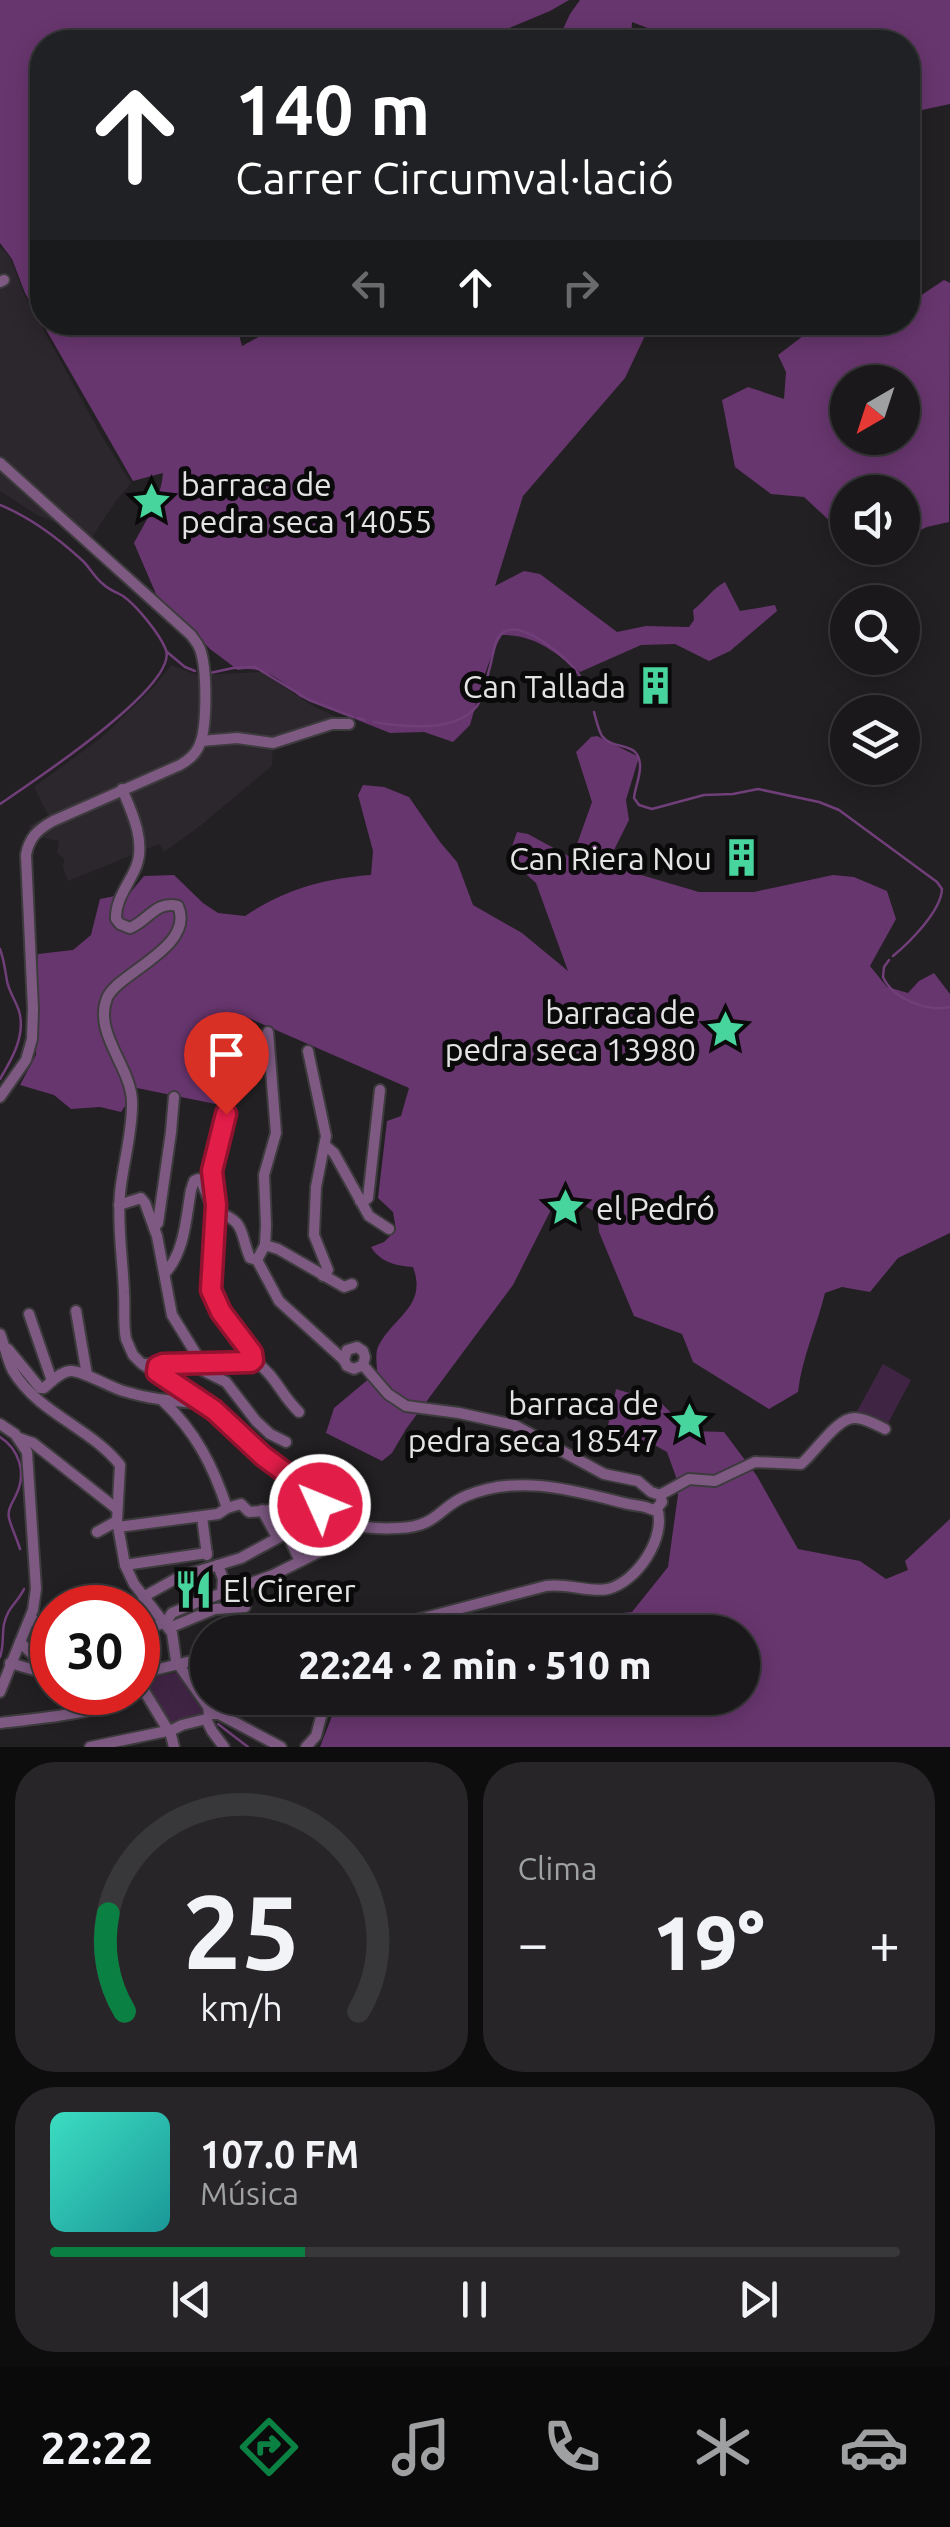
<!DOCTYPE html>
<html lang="es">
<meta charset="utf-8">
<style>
:root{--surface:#1a181a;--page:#272527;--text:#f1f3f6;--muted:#9fa0a2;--line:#383739;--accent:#0b8043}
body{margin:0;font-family:Ubuntu,sans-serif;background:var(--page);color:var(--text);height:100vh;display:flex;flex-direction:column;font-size:38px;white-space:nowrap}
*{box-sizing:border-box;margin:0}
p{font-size:32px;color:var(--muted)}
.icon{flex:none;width:55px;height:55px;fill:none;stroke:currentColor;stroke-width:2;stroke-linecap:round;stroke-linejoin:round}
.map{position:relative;height:1747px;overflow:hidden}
.details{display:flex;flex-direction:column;gap:15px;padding:15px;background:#0e0d0e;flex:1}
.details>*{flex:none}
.guide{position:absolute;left:30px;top:30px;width:890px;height:305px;border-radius:40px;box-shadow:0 5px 25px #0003,0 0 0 2px var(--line);background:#202124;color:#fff;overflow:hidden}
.needle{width:65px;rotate:219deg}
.fabs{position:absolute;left:830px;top:365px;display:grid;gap:20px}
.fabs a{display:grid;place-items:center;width:90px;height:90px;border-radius:50%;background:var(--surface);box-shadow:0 5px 25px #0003,0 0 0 2px var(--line);font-size:50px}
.speed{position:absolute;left:30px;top:1585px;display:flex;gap:20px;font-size:50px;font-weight:700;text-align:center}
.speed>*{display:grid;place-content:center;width:130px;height:130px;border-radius:50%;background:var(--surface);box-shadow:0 5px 25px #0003,0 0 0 2px var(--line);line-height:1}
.speed .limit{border:15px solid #d22;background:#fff;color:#111}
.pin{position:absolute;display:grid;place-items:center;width:85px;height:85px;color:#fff;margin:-102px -42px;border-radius:50% 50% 50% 0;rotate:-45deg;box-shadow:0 0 10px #0007}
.pin .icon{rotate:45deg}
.me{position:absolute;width:110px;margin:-55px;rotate:314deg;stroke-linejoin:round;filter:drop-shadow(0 0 8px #0008)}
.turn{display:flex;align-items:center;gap:35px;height:210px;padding:0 40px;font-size:45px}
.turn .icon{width:130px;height:130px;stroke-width:2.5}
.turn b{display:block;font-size:70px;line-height:85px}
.lanes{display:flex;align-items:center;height:95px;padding:0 40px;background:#0003;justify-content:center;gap:50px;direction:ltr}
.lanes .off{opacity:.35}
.big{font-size:75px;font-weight:800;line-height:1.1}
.details .widget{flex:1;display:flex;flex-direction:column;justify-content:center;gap:15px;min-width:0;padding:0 35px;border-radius:40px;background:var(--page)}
.details .dial{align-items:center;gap:0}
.dial svg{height:260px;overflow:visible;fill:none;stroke:var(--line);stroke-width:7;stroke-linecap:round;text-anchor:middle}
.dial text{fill:var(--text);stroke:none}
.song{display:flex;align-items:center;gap:30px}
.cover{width:120px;height:120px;border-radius:15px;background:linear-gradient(135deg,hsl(170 70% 55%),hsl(180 70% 35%))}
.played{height:10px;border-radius:5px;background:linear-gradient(90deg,var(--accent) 30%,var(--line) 30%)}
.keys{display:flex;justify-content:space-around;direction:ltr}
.heat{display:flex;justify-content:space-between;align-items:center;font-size:55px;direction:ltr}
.details .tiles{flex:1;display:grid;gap:15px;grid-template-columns:1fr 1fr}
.widget:last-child{grid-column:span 2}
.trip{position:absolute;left:190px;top:1615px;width:570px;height:100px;border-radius:50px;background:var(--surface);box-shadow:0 5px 25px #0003,0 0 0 2px var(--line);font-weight:800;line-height:100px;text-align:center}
.dock{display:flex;height:160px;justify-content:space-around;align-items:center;background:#0a0a0a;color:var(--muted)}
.dock .icon{width:70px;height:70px}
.dock .selected{color:var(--accent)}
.dock b{font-size:45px;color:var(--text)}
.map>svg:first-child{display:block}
.built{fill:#2c262d}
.green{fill:#402444}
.forest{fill:#68366f;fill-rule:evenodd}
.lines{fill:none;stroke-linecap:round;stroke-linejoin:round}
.stream{stroke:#703e78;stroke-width:2.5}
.minor-casing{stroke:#3d3b3d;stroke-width:14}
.minor{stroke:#7e5a83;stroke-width:10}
.route-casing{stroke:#92132f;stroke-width:25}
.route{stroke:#e11d48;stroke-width:18}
.labels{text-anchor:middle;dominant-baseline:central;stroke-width:10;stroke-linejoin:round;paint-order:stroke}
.poi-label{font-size:32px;fill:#e5e4e5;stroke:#0b0a0b;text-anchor:end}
</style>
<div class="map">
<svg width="950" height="1747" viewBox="0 0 950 1747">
<rect width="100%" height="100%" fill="#222022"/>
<g class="built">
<polygon points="0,246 11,259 24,294 101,435 131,483 115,502 92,537 37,515 0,491"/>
<polygon points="171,665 197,675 262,672 313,706 341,719 273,741 272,766 200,826 164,852 159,844 68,881 63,867 64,859 57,853 59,841 40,837 28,826 48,815 34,787 102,737 153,688"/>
</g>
<g class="green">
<polygon points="883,1364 911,1380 886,1427 856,1413"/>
<polygon points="311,1513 339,1524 343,1530 336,1539 302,1556 293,1536"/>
<polygon points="180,1672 202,1705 203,1717 183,1719 171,1726 146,1684 146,1681 158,1676"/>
</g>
<g class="forest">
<path d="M0 0H569L550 11 476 42H42V322L236 323 242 346 284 323H651L625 378 523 496 495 586 524 571 540 574 617 632 646 626 689 627 694 620 693 610C705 601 712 589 725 582L740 611 775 605 777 611 730 651 709 661 675 644 641 645 580 672C554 652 537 635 502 635L494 649 483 679 470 725 453 742 424 732 390 733 300 697C282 680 263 665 238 670L210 649 156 594 134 543C146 520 161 499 163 473L133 481 25 293 12 259 0 243Z"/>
<polygon points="580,0 950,0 950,104 908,113 908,42 684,42 632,22 631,42 557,42 570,14"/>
<path d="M944 280 950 283 949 522 927 527 903 538 902 492H848L847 537 804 497 771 494 735 467 722 400 748 387 784 399 786 372 778 355 820 323 908 322V304ZM902 382V438H848V382Z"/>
<path d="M597 736 639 757 626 800 629 820 610 858 631 872 699 892H754L833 875 854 877 887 891 896 919 870 966 887 987 908 993 919 981 934 973 950 994V1233L898 1258 870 1292 842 1287 825 1293C817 1326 802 1357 798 1392L769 1409 693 1362 682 1334 634 1316 599 1232 597 1213 578 1202 558 1196 513 1285 406 1429 392 1453 382 1461 326 1433 334 1408 377 1372C377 1364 375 1354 378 1347 392 1317 428 1307 413 1267 396 1266 380 1262 371 1247L384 1242 396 1230 393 1212 378 1198 387 1121 401 1116 409 1088 246 1017 230 1107 137 1088 121 1112 100 1107 71 1109 54 1095 20 1085 36 1055 38 954 73 950 91 935 100 899 130 893 144 876 174 875 203 903 218 913 245 916C283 890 326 878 371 875L373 851 358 795 363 785 384 787 409 797 440 842 457 862 473 905 522 933 568 971 536 883 508 858 517 832 528 834 572 858 592 802 576 752 591 737Z"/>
<polygon points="616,1389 660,1402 690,1431 724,1432 757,1476 798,1549 860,1561 886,1579 908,1570 905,1561 950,1519 950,1747 320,1747 339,1698 742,1698 742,1632 446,1632 501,1614 542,1621 632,1612 668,1567 675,1516 678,1495 676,1477 667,1452 651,1443 634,1449 616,1447 607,1430"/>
</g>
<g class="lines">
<g class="stream">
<path d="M0 505C30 517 59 539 83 561 90 568 95 578 103 584 109 590 116 592 123 596 136 605 160 634 166 650 178 687 29 784 0 804"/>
<polyline points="167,652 185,667 195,671"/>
<polyline points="210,673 233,668 255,667 309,700 353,717"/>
<path d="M594 712C596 719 598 729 602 736 613 751 638 740 640 764 641 775 635 787 634 798L639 805 652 809 704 795 733 794 758 789 819 802 839 810 937 882 942 889C941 911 910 942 893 956"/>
<polyline points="358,718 365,720"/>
<path d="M374 722C403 727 456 733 477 706 484 696 486 682 489 670 493 659 493 642 501 634 519 617 560 653 573 667 581 675 587 689 591 700"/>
<path d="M0 949C4 960 5 969 7 981 9 992 16 1001 19 1011 26 1035 12 1059 0 1079"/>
<path d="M889 960 884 967 883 977C893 999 927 1012 950 1007"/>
<path d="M0 1437C19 1449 27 1473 16 1495 13 1502 7 1509 9 1518 11 1527 17 1539 20 1549"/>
<path d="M0 1657C4 1646 2 1635 4 1624 7 1608 18 1602 24 1589"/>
<polyline points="218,1724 248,1747"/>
</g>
<defs>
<g id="minor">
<polyline points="0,282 4,280"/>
<path d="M0 463 191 635C195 641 197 642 200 649 207 668 208 731 198 748 194 756 187 761 180 765L53 821C37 830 29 838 26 855L33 1009 32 1039 26 1060 0 1097"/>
<polyline points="201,741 237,738 273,743 332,724 349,724"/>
<path d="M122 789C132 812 146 842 136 867 129 884 115 900 116 919L120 924 130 928C148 921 156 900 178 906 196 947 117 973 107 998 93 1033 131 1067 132 1101 133 1131 123 1163 120 1193 117 1227 123 1260 124 1293 125 1309 123 1324 126 1339L133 1355 142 1364 214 1410 263 1456 294 1479 320 1493V1510"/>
<polyline points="308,1051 326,1136 316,1187 314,1235 328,1270 323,1276"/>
<polyline points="326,1146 334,1153 369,1216 389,1229"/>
<polyline points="360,1201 364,1201 368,1198 380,1090"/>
<polyline points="119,1205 141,1198 145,1203 157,1236 172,1315 201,1362"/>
<polyline points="154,1228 158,1223 171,1132 174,1097"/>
<polyline points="265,1245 278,1249 344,1287 352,1284"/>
<polyline points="257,1260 265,1245 266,1225 264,1175 276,1133 268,1032"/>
<path d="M165 1273C185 1252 186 1217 191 1190L194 1181 198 1179 201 1181 214 1211C247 1221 239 1232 250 1258L257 1260 279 1301 344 1360"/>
<polyline points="76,1311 87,1375"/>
<polyline points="29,1314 52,1381"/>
<path d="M0 1334C5 1346 7 1360 13 1371 38 1413 91 1428 120 1465L117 1521 125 1565 134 1584 172 1633 176 1661 208 1707 209 1714"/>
<path d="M8 1349 40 1388H44C51 1382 60 1372 70 1371 82 1370 109 1387 123 1391 149 1399 174 1402 202 1403"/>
<path d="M253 1360C277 1376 279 1393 299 1412"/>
<polyline points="144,1364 251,1362 253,1360 252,1353 221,1312 211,1290 216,1205 212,1171 226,1120 227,1102"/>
<polyline points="192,1365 226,1382 256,1421 270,1434 286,1442"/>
<polyline points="363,1365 354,1369 347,1366 344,1360 347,1350 357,1347 363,1351 365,1357 363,1365 388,1394 406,1406 459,1413 514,1425 604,1474 638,1481 651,1492 660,1495"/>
<path d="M163 1401C196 1432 213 1466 227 1508"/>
<polyline points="0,1424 15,1434 27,1452 36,1589 33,1610 0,1692"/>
<polyline points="19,1438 33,1443 117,1509"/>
<polyline points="262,1510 277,1537"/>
<polyline points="202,1517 207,1555"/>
<path d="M118 1527 218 1514 227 1508 241 1504 249 1512C270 1511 297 1505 318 1510 327 1512 336 1519 346 1522 361 1528 382 1529 399 1528 437 1527 439 1507 466 1496 518 1474 572 1490 624 1503 634 1506 644 1505 653 1510L657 1508"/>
<polyline points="97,1532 117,1521"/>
<polyline points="125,1565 207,1553"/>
<polyline points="218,1565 223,1579 222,1594"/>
<polyline points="143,1597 179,1577 241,1558 285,1534 288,1536 300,1561"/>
<polyline points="126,1608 147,1601"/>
<polyline points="29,1621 52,1621"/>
<polyline points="169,1628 215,1609 245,1607 240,1588"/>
<polyline points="138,1632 166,1622 172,1613 195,1603 273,1575 337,1543 352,1524"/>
<path d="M388 1632 416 1620 546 1586C568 1583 590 1593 608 1589 637 1582 667 1537 657 1508L662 1502 660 1495 689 1479 715 1481 755 1462 801 1464C815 1453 837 1417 855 1418 864 1418 877 1425 885 1429"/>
<polyline points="20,1642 35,1657 52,1650"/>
<polyline points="10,1663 52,1675"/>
<polyline points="138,1674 208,1657"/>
<polyline points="138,1683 140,1684 171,1735 174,1747"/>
<polyline points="209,1714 219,1714 281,1747"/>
<polyline points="206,1719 212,1731 224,1747"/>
<path d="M0 1723C43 1718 87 1714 128 1700V1692"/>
<polyline points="90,1747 172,1730 182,1725 206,1719"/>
<polyline points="306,1747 316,1736 326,1698"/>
</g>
</defs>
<use href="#minor" class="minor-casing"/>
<use href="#minor" class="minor"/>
</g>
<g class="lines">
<defs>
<polyline id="route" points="226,1114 212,1171 216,1205 211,1290 221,1312 252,1353 253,1360 251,1362 163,1364 158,1366 157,1372 214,1410 263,1456 294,1479 320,1493 320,1505"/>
</defs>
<use href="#route" class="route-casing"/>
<use href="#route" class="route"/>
</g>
<defs>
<symbol id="sight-bare" viewBox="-9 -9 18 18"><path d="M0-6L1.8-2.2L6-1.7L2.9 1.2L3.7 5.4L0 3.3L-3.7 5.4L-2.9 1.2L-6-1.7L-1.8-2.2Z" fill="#48d49d" stroke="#0b0a0b" stroke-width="2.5" paint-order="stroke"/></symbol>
<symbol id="building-bare" viewBox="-9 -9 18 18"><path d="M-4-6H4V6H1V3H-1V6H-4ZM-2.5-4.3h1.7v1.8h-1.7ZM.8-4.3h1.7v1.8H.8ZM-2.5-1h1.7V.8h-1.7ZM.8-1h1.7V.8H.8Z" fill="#48d49d" stroke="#0b0a0b" stroke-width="2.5" paint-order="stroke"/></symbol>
<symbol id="restaurant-bare" viewBox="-9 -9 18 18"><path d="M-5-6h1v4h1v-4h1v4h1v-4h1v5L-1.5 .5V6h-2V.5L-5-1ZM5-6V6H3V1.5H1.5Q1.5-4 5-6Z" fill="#48d49d" stroke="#0b0a0b" stroke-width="2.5" paint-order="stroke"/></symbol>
</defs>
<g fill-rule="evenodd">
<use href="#sight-bare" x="124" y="474" width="55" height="55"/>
<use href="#building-bare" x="628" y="658" width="55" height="55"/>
<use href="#building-bare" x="714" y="830" width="55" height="55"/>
<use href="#sight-bare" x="698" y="1002" width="55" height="55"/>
<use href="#sight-bare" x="538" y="1180" width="55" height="55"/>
<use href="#sight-bare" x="662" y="1394" width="55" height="55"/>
<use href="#restaurant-bare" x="166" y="1562" width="55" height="55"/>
</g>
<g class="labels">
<g class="poi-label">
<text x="181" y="484" text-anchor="start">barraca de<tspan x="181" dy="37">pedra seca 14055</tspan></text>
<text x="626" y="686">Can Tallada</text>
<text x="712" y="858">Can Riera Nou</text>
<text x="696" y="1012">barraca de<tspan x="696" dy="37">pedra seca 13980</tspan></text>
<text x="596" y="1208" text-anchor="start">el Pedró</text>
<text x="659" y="1403">barraca de<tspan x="659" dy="37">pedra seca 18547</tspan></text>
<text x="223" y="1590" text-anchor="start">El Cirerer</text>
</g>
</g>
</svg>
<div class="fabs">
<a><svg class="needle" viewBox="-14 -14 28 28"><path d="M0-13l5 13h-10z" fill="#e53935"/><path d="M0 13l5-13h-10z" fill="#9fa0a2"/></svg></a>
<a><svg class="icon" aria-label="sound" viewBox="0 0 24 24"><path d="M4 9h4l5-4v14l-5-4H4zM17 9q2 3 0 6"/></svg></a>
<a><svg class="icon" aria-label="search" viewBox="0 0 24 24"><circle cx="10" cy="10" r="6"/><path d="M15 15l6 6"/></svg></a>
<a><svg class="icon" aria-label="layers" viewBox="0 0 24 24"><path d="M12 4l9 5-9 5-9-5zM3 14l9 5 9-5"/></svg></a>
</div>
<div class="speed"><div class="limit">30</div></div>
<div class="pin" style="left:226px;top:1114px;background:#d93025"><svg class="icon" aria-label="arrive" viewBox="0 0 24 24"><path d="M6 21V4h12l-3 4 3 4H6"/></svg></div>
<svg class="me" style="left:320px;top:1505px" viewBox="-20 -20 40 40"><circle r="17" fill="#e11d48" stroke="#fff" stroke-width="3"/><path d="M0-11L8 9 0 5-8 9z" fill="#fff"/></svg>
<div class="trip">22:24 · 2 min · 510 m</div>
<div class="guide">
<div class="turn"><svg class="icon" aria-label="ahead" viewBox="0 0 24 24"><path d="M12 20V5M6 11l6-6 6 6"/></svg><div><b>140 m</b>Carrer Circumval·lació</div></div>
<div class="lanes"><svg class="icon off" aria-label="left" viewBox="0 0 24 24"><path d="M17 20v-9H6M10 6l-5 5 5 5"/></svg><svg class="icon" aria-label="ahead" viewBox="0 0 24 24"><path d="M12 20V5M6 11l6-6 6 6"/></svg><svg class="icon off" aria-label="right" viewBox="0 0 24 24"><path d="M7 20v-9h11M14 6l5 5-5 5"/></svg></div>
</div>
</div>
<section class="details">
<div class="tiles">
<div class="widget dial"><svg viewBox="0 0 100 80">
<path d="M14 69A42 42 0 1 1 86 69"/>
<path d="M14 69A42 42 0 0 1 9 39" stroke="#0b8043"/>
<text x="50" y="56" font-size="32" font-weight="700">25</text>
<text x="50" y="72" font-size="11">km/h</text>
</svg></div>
<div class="widget"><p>Clima</p>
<div class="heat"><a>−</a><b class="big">19°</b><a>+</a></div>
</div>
<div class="widget">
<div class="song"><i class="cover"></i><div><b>107.0 FM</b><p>Música</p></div></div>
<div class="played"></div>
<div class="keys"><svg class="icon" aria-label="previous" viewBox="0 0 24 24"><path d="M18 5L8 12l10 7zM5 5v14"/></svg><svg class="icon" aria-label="pause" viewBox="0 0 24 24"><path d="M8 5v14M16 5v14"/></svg><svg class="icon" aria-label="next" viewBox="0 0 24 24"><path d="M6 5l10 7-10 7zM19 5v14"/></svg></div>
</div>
</div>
</section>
<nav class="dock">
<b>22:22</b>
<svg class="icon selected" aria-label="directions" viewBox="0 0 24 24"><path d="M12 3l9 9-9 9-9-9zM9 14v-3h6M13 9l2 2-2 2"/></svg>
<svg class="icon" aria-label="music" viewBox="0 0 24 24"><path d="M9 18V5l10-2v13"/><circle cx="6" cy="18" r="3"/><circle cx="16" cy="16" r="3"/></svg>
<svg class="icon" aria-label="phone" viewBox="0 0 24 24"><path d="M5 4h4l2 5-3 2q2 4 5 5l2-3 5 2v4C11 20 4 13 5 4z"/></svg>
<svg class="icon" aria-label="climate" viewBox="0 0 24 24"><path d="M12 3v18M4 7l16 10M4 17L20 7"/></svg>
<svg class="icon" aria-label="car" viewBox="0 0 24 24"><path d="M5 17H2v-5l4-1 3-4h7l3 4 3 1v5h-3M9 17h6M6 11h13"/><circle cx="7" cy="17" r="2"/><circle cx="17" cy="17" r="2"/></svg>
</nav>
